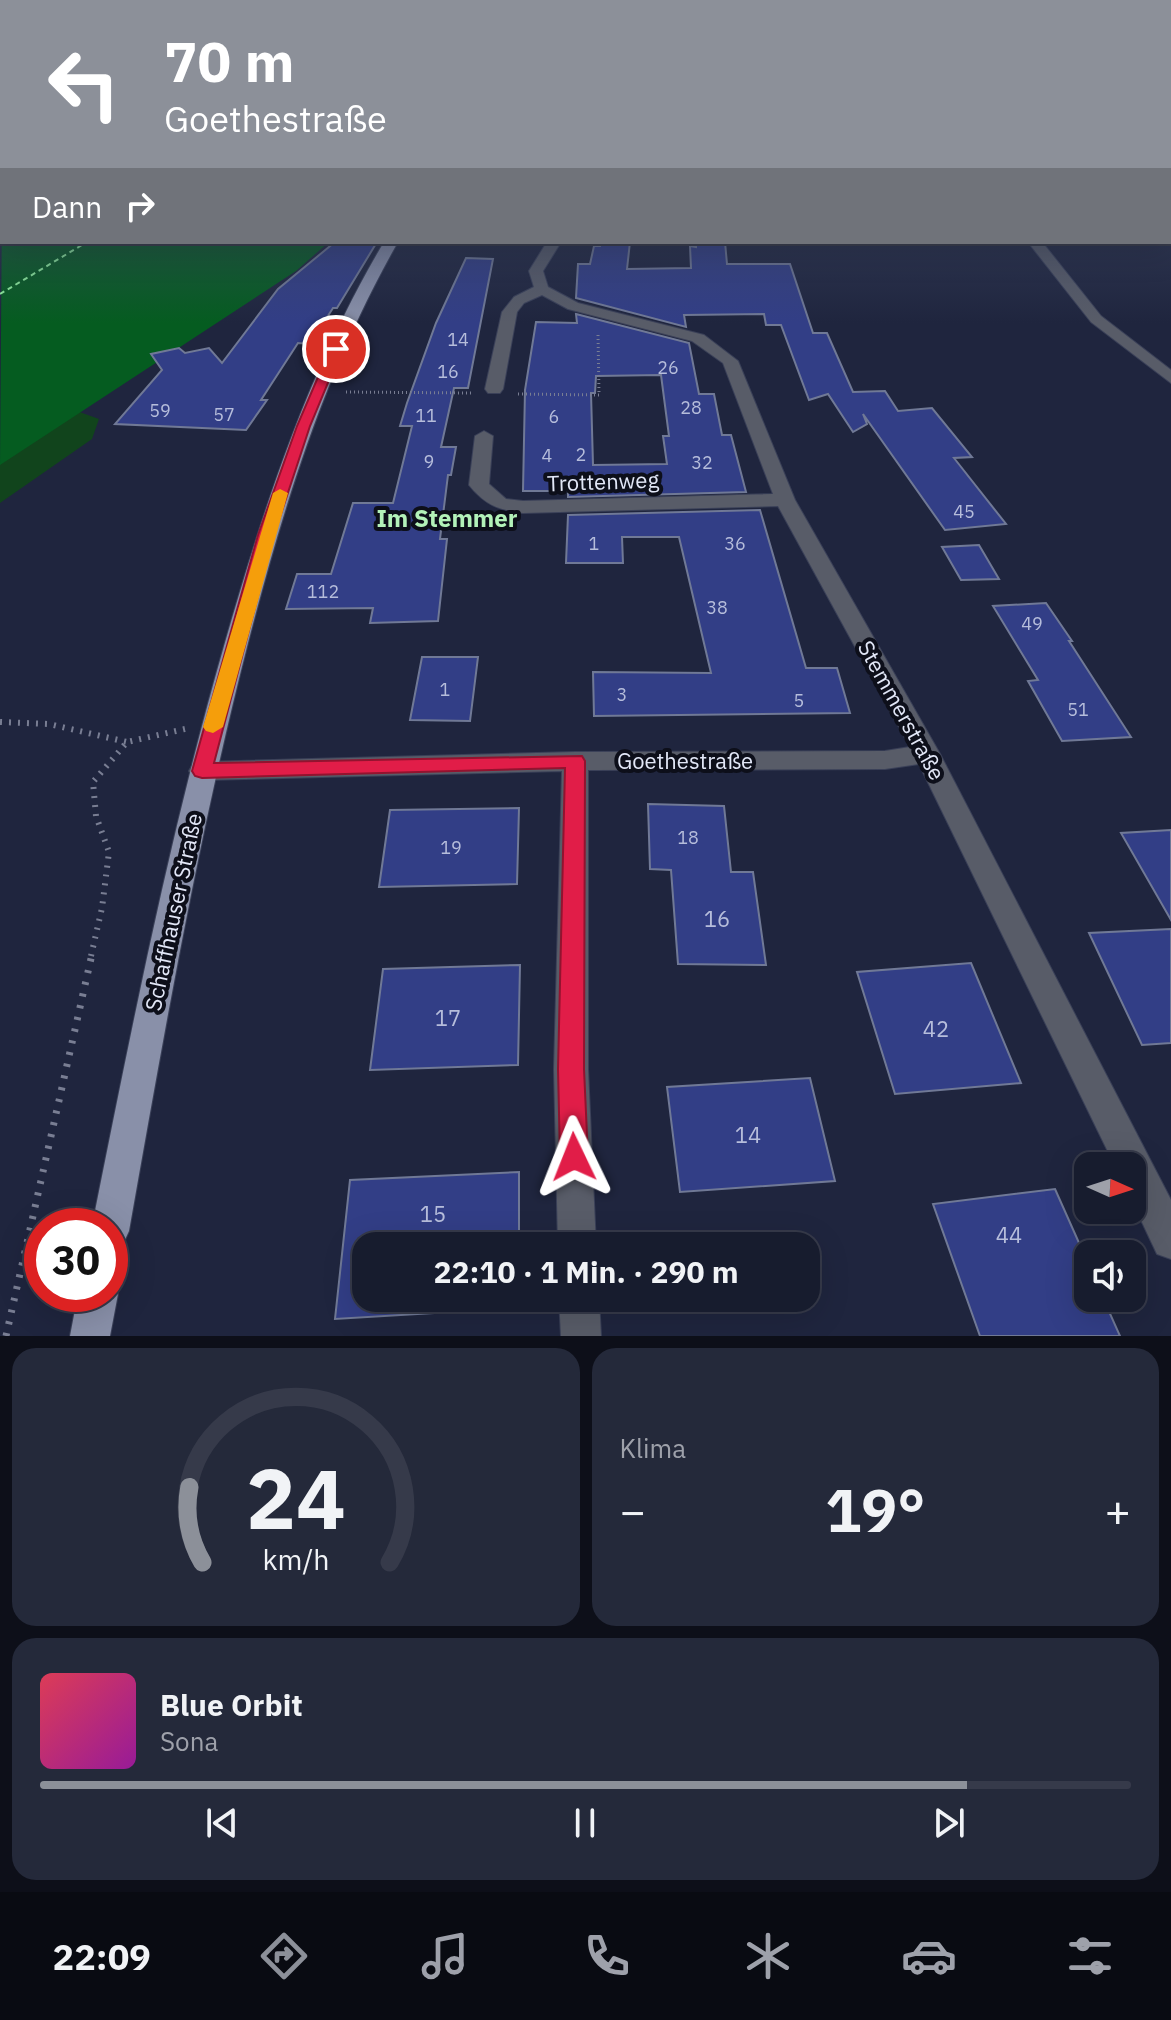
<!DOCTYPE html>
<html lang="de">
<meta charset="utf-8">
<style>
:root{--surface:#171c2e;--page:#24293a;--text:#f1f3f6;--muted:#9ea1aa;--line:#363a4a;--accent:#8c9099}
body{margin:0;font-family:"IBM Plex Sans",sans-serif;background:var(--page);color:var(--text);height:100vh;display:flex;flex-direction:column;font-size:30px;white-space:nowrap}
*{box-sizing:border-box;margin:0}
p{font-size:26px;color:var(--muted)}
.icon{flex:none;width:44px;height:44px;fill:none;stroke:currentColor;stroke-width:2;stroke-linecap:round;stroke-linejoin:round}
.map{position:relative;height:1336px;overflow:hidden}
.details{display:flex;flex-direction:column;gap:12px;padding:12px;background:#0d0f19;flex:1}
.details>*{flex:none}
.guide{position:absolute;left:0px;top:0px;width:1172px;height:244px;box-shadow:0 8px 32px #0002,0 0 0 2px var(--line);background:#8c9099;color:#fff;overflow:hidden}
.needle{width:52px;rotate:93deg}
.buttons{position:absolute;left:1074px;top:1152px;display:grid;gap:16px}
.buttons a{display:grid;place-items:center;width:72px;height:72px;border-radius:16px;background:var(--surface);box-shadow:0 8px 32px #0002,0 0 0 2px var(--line);font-size:40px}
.speed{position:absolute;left:24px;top:1208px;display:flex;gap:16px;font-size:40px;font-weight:700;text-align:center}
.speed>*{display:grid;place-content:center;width:104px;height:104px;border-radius:50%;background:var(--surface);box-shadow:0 8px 32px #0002,0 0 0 2px var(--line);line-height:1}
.speed .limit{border:12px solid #d22;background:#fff;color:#111}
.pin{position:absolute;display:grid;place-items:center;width:68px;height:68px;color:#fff;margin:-34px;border:4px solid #fff;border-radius:50%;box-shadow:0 2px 8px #0007}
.me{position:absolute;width:88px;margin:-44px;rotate:358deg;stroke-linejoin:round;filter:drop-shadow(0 0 6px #0008)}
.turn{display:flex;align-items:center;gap:28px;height:168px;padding:0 32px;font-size:36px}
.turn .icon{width:104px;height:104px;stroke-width:2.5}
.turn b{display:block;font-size:56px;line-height:68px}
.then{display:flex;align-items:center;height:76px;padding:0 32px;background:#0003;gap:16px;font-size:30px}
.big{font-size:60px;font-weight:700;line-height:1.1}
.details .card{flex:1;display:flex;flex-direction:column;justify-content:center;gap:12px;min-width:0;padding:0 28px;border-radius:24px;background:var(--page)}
.details .dial{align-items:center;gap:0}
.dial svg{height:208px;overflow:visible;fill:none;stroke:var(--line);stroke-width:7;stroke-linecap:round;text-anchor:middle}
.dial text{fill:var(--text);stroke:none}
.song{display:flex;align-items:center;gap:24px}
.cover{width:96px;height:96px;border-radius:12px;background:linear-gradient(135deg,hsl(350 70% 55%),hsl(300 70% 35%))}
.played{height:8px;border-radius:4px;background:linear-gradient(90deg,var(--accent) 85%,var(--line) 85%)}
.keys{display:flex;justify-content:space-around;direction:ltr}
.heat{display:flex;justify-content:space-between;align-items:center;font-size:44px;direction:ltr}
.details .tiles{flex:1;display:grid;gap:12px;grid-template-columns:1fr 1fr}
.card:last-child{grid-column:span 2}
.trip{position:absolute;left:352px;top:1232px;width:468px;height:80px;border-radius:24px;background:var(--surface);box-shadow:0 8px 32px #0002,0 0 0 2px var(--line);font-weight:700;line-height:80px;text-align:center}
.tabs{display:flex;height:128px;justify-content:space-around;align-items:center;background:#090b12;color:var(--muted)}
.tabs .icon{width:56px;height:56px}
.tabs .on{color:var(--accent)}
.tabs b{font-size:36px;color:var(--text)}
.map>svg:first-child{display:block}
.green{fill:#11441c}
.water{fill:#055c20}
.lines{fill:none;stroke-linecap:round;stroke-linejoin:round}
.ferry{stroke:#91f49e;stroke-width:2;stroke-dasharray:5 4;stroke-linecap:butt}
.building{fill:#323e86;stroke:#707996;stroke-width:2;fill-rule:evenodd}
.minor-casing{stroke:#3a4058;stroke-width:2}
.major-casing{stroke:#3a4058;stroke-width:2}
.path-far2{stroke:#797e93;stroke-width:3;stroke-dasharray:1 3;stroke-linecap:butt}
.path-far1{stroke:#797e93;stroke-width:6;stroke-dasharray:2 7;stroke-linecap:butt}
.path{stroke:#797e93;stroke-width:7;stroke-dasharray:3 9;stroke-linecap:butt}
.minor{fill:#585c68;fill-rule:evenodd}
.major{fill:#8990a9;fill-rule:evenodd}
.route{fill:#e11d48;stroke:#92132f;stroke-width:2}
.slow{fill:#f59e0b}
.labels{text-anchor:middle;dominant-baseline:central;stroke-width:8;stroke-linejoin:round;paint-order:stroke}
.number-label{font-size:18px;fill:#b6bddb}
.street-label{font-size:22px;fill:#e2e7f7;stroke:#0d0f1a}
.near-number-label{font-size:22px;fill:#b6bddb}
.neighbourhood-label{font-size:24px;font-weight:bold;fill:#b3f2b9;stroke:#0d0f1a}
</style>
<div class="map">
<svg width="1171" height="1336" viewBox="0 0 1171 1336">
<rect width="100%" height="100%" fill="#1f253e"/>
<polygon class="green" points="74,410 99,419 92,439 0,503 0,461"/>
<polygon class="water" points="2,201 2,242 329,242 296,271 0,465"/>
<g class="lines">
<polyline class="ferry" points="0,294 87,242"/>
</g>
<g class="building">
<polygon points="335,242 377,242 337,308 333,308 310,344 298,343 261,400 267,400 246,430 115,424 162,370 151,354 179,348 185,353 209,348 222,363 278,289"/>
<polygon points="601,242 630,242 627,269 691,268 690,246 696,247 696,242 725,242 727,264 790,264 813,333 827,333 853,392 885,391 898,411 932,408 972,457 954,458 1006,524 945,530 863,414 867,424 853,432 828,394 809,400 781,325 766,325 764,314 684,315 686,327 576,298 578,264 590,264 594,246 600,246"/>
<polygon points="466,258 493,259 468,388 454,388 441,447 456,447 451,475 448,475 440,539 447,539 438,621 370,623 373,608 286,609 297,574 331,574 353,503 393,503 412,426 400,426 407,403 436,323"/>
<path d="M576 314 689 343 699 394H714L722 435H731L746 492 568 497V491H523L525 390 536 322 577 323ZM661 375 669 436H663L667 464 593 465 591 393H595L596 376Z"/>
<polygon points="760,510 806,668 837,668 850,713 594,716 593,672 711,673 679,537 622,537 623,563 566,563 568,515"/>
<polygon points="979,545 999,579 961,580 942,547"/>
<polygon points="1046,603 1072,641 1069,641 1131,737 1062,741 1028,681 1038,680 993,606"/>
<polygon points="422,657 478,657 470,721 410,720"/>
<polygon points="648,804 724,806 731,872 753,872 766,965 678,964 671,870 650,869"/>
<polygon points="519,808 517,884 379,887 390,810"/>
<polygon points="1171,830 1171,920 1121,833"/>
<polygon points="1171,929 1171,1043 1142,1045 1089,933"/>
<polygon points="971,963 1021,1083 895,1094 857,972"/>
<polygon points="520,965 518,1065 370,1070 383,969"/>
<polygon points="810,1078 835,1181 680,1192 667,1087"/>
<polygon points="519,1172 519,1246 366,1246 366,1298 519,1298 519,1308 335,1319 350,1180"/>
<polygon points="1055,1189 1088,1263 1088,1298 1103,1298 1120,1336 980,1336 933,1204"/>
</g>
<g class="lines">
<defs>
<g id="minor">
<path d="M547 242H561L543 271 548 287 578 303 704 335 738 361 795 500 940 754 1171 1200V1259L1157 1254 1132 1201V1166H1115L919 764 885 769 588 770V1069L596 1246H558L554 1069 562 771 202 780 193 778 189 771 193 764 202 762 575 752 885 751 910 747 778 506 523 513C499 510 485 505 469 485L475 436 484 431 493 436 489 484 506 499 523 501 773 494 723 363 692 341 568 309 542 295 524 303 517 312 503 389 500 393H488L485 389 502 312 514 297 534 287 529 271Z"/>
<polygon points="1028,242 1042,242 1101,316 1171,370 1171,383 1091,322"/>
<polygon points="559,1298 599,1298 601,1336 561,1336"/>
</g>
<g id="major">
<path d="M384 242H398C326 368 284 504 248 643 198 837 164 1034 129 1231L123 1244 110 1250V1226H92C131 1032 169 837 224 646 264 506 309 368 384 242Z"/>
<polygon points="110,1279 118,1294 110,1336 70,1336 78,1294 110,1294"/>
</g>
</defs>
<use href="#minor" class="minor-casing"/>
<use href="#major" class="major-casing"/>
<g class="path-far2">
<polyline points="346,392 472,393"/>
<polyline points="518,394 599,395 598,334"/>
</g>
<g class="path-far1">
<polyline points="0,722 49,724 127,742"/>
<polyline points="91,956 102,908 109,852 96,816 93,782 127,742 185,729"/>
</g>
<polyline class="path" points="6,1336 92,954"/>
<use href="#minor" class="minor"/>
<use href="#major" class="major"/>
</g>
<linearGradient id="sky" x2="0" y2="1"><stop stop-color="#111422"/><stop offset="0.42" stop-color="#3c4663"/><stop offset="1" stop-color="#3c4663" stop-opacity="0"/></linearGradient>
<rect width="1171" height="323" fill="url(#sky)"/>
<polygon class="route" points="336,345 342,349 310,426 274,535 214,763 582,756 585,761 584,1069 588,1157 584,1167 574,1171 564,1167 560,1157 558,1069 565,768 202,778 195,776 192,771 258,535 297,426 330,349"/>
<polygon class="slow" points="280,489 288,493 223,727 213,733 206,731 203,727 273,493"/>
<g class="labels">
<g class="number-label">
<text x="458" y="339">14</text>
<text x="668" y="367">26</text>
<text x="448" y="371">16</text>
<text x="691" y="407">28</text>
<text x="160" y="410">59</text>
<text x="224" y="414">57</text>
<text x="426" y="415">11</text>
<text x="554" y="416">6</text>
<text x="581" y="454">2</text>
<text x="547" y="455">4</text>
<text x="429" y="461">9</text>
<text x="702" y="462">32</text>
<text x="964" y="511">45</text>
<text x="594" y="543">1</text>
<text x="735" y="543">36</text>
<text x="323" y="591">112</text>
<text x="717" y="607">38</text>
<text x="1032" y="623">49</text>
<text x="445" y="689">1</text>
<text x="622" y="694">3</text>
<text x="799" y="700">5</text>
<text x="1078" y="709">51</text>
<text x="688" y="837">18</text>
<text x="451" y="847">19</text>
</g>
<g class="street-label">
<text transform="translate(603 481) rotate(-2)">Trottenweg</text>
<text transform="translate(902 710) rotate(61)">Stemmerstraße</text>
<text x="685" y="760">Goethestraße</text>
<text transform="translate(173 912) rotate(-78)">Schaffhauser Straße</text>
</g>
<g class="near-number-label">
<text x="717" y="918">16</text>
<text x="448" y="1017">17</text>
<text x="936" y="1028">42</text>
<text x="748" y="1134">14</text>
<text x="433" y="1213">15</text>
<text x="1009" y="1234">44</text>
</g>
<g class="neighbourhood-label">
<text x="447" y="518">Im Stemmer</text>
</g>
</g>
</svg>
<div class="buttons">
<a><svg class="needle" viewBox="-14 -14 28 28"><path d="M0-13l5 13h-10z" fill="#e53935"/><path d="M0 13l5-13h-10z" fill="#9ea1aa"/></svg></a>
<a><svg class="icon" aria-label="sound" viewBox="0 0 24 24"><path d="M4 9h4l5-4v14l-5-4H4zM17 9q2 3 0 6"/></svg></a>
</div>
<div class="speed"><div class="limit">30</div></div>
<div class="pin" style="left:336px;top:349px;background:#d93025"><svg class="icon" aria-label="arrive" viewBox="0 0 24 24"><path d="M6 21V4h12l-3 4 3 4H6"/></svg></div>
<svg class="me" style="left:574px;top:1157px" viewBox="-20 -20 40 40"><path d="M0-17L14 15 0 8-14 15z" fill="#e11d48" stroke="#fff" stroke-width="4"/></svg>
<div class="trip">22:10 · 1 Min. · 290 m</div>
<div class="guide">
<div class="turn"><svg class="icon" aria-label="left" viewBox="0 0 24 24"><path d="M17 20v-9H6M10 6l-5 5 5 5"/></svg><div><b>70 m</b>Goethestraße</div></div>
<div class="then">Dann<svg class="icon" aria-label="right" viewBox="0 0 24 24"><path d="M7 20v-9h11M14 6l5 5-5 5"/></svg></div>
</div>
</div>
<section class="details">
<div class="tiles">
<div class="card dial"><svg viewBox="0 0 100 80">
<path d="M14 69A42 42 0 1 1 86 69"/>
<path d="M14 69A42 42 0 0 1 9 40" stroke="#8c9099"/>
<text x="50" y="56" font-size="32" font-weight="700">24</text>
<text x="50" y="72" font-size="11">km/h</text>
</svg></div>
<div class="card"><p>Klima</p>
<div class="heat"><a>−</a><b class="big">19°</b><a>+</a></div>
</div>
<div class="card">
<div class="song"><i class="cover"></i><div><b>Blue Orbit</b><p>Sona</p></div></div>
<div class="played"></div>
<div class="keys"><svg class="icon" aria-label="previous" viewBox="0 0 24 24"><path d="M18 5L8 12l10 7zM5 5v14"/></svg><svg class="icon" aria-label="pause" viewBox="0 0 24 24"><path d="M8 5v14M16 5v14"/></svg><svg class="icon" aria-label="next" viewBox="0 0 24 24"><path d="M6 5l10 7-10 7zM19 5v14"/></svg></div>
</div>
</div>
</section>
<nav class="tabs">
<b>22:09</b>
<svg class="icon on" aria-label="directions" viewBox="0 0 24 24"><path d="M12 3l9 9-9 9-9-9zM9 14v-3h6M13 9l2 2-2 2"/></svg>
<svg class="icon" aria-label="music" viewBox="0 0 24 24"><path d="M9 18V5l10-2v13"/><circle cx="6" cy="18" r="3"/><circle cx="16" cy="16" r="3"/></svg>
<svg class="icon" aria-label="phone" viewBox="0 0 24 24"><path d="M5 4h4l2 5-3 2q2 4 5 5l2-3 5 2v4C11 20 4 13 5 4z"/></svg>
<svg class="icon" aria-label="climate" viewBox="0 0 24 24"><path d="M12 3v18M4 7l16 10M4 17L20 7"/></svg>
<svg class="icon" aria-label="car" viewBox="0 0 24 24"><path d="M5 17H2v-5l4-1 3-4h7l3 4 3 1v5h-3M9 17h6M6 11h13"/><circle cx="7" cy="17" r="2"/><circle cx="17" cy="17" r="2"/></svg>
<svg class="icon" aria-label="filters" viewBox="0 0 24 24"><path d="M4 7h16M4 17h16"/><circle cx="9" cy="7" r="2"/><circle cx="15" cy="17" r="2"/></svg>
</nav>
